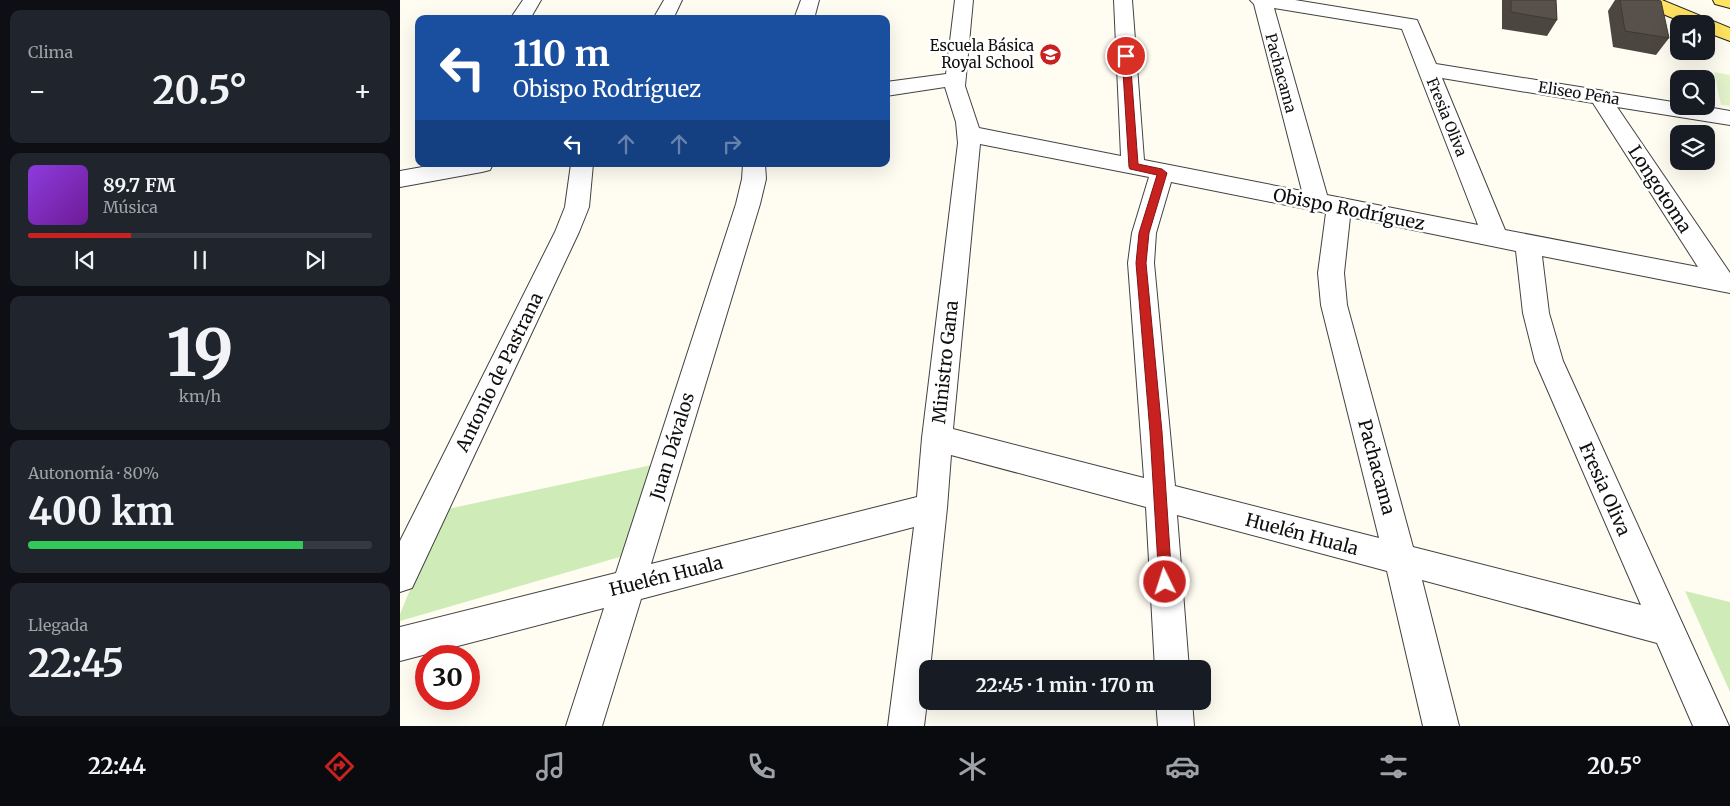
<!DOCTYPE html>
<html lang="es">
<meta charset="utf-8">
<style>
:root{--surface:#171b24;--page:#20242c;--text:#f1f3f6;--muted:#9ea1a6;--line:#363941;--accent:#c7221f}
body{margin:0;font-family:Merriweather,serif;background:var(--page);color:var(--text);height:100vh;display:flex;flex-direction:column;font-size:19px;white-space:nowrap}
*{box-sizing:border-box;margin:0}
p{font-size:16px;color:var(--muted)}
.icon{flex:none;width:28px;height:28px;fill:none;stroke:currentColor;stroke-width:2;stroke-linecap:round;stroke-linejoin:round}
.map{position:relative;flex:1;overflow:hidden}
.drawer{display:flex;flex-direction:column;gap:10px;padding:10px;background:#0d0f14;width:400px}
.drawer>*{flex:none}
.guide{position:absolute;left:15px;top:15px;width:475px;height:152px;border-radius:10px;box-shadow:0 5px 20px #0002;background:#1a4fa0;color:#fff;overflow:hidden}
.fabs{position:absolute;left:1270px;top:15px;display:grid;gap:10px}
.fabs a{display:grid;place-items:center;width:45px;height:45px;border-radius:10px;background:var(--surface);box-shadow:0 5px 20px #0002;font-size:25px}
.speed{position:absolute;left:15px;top:645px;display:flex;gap:10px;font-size:25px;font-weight:700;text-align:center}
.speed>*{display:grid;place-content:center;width:65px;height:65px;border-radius:50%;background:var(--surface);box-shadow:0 5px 20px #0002;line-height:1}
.speed .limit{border:8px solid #d22;background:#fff;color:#111}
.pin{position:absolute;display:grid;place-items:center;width:42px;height:42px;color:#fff;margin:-21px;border:2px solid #fff;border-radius:50%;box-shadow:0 1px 5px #0007}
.me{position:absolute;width:55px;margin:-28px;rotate:356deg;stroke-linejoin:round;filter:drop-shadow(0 0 4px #0008)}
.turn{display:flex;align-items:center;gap:18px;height:105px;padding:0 15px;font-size:22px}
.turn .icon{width:65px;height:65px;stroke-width:2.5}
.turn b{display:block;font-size:35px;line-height:42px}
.lanes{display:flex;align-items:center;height:48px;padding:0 15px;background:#0003;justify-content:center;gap:25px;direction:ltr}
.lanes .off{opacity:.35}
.big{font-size:38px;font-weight:700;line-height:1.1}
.drawer .card{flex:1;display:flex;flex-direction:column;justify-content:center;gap:8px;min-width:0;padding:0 18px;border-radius:10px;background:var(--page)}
.drawer .dial{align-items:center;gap:0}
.dial b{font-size:65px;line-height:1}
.song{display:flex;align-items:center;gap:15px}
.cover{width:60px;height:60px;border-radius:8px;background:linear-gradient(135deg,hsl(270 70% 55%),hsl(280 70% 35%))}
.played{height:5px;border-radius:2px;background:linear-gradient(90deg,var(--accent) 30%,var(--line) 30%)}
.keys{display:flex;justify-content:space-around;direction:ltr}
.heat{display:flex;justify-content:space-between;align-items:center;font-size:28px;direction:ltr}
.charge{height:8px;border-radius:4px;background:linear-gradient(90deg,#34c759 80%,var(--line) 0)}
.trip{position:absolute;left:519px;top:660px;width:292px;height:50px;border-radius:10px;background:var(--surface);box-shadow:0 5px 20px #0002;font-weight:700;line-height:50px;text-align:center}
.tab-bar{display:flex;height:80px;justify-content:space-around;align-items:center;background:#090b0e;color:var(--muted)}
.tab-bar .icon{width:35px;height:35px}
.tab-bar .current{color:var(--accent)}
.tab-bar b{font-size:22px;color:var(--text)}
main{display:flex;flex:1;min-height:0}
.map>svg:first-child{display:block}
.green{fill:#cfecb8}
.pitch{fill:#e2f3ca}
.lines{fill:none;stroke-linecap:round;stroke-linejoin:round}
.minor-casing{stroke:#424242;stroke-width:2}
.major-casing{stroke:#202020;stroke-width:2}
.minor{fill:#fff;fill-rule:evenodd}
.major{fill:#ffe361;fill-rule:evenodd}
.wall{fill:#4c4640}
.building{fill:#58514b;stroke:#3e3934}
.route{fill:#c7221f;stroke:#811614}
.labels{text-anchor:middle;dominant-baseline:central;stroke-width:5;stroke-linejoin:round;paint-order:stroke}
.far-poi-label{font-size:15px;fill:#0f0f0f;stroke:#fff;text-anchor:end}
.far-street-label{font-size:15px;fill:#0f0f0f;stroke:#fff}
.street-label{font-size:18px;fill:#0f0f0f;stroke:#fff}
</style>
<main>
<section class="drawer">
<div class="card"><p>Clima</p>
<div class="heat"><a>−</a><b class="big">20.5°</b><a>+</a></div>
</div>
<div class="card">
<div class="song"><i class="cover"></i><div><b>89.7 FM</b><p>Música</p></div></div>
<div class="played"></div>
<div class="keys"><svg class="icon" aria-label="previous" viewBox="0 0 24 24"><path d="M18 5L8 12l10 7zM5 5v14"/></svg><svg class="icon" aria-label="pause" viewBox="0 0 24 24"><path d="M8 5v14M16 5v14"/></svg><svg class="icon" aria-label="next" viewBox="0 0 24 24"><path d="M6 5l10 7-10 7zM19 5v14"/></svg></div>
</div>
<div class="card dial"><b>19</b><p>km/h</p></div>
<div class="card"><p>Autonomía · 80%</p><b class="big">400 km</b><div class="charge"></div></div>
<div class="card"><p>Llegada</p><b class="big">22:45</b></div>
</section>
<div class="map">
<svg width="1330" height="726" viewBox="0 0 1330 726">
<rect width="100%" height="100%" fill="#fffdf1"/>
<g class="green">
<polygon points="261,463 230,554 0,621 0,614 43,510"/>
<polygon points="1285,591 1330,602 1330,692"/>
</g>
<polygon class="pitch" points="1314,72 1330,75 1330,106 1321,105"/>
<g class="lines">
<defs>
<g id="minor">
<polygon points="123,0 141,0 130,19 110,19"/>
<polygon points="264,0 282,0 273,19 253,19"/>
<polygon points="401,0 419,0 414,19 394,19"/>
<path d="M555 0H573L565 86 579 128 721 156 714 0H732L744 160 902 191 854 4 850 0H895L1017 20 1036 64 1279 103V106H1302L1330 111V125L1217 107 1330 273V293L1142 256 1149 313 1163 361 1329 726H1293L1257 643 1022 580 1059 726H1023L987 571 777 515 789 669H755L746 507 551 455 547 508 530 669H528V694L524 726H488L514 527 241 599 202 726H166L204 608 0 661V627L216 573 336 204 342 179 343 164H365L366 179 360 204 251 564 517 497 522 438 558 143 556 122 545 87 486 96V82L546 74ZM874 8 1002 29 1078 225 927 195ZM1042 78 1193 103 1298 267 1105 230ZM580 144 749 177 732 233 728 263 744 478 553 429ZM771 182 926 213 918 273 921 305 979 538 775 486 754 263 756 233ZM950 217 1116 251 1123 313 1135 361 1241 605 1013 547 947 305 944 273Z"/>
<polygon points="39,164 93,164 90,170 82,172 0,187 0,171"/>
<polygon points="171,164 193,164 189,207 179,232 12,588 0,592 0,541 155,232 165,207"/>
<polygon points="756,701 792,701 794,726 758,726"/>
</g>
<g id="major">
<polygon points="1237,0 1262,0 1330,28 1330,41 1306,32 1306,24 1287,24 1239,4"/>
<polygon points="1313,0 1330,0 1330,8 1315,4"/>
</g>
</defs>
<use href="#minor" class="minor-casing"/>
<use href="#major" class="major-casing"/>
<use href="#minor" class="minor"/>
<use href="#major" class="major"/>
</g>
<g class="wall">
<polygon points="1102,0 1156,0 1157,20 1147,36 1102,29"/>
<polygon points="1215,0 1256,0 1269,38 1256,55 1213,47 1208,11"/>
</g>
<g class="building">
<polygon points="1111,0 1156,0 1157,20 1111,12"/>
<polygon points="1220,0 1256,0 1261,1 1269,38 1225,31"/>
</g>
<polygon class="route" points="726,53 730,56 738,164 762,169 767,173 749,233 746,263 762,432 772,582 770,586 765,588 761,586 759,582 750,432 736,263 739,233 757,175 730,169 729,167 722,56"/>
<defs>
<symbol id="school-disc" viewBox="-11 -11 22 22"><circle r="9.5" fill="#c7221f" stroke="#fff"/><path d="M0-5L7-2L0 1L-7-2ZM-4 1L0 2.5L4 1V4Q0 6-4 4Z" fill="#fff"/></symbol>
</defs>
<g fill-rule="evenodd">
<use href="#school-disc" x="638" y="42" width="25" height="25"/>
</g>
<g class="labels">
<g class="far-poi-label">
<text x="634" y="45">Escuela Básica<tspan x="634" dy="17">Royal School</tspan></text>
</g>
<g class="far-street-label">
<text transform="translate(881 73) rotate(75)">Pachacama</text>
<text transform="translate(1179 93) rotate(9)">Eliseo Peña</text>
<text transform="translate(1047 117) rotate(68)">Fresia Oliva</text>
</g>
<g class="street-label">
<text transform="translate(1260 189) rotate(57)">Longotoma</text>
<text transform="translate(949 209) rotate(11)">Obispo Rodríguez</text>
<text transform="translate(545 362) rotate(-84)">Ministro Gana</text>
<text transform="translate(99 372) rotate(-64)">Antonio de Pastrana</text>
<text transform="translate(272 446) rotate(-73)">Juan Dávalos</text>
<text transform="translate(977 467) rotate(75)">Pachacama</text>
<text transform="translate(1205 489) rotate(66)">Fresia Oliva</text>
<text transform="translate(902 534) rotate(15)">Huelén Huala</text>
<text transform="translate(266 576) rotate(-14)">Huelén Huala</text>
</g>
</g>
</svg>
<div class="fabs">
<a><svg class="icon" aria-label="sound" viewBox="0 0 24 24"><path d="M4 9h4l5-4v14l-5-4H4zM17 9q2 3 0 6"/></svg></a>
<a><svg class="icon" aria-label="search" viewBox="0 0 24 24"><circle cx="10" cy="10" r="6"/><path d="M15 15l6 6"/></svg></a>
<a><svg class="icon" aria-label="layers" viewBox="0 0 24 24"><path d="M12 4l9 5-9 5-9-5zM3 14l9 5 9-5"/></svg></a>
</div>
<div class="speed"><div class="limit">30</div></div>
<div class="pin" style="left:726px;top:56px;background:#d93025"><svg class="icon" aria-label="arrive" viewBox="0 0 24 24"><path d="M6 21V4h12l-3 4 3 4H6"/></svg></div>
<svg class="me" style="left:765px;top:582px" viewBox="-20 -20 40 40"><circle r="17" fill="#c7221f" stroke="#fff" stroke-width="3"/><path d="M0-11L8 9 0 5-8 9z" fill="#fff"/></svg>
<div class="trip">22:45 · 1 min · 170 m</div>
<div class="guide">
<div class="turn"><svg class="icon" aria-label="left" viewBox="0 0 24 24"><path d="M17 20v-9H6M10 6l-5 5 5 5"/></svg><div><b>110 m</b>Obispo Rodríguez</div></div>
<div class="lanes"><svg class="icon" aria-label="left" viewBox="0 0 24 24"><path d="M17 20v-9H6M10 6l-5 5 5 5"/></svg><svg class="icon off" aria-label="ahead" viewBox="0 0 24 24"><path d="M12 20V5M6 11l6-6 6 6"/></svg><svg class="icon off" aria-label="ahead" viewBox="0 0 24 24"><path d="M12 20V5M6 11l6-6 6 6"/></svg><svg class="icon off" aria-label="right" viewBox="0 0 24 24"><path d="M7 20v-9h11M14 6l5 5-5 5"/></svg></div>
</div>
</div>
</main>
<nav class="tab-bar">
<b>22:44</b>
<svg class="icon current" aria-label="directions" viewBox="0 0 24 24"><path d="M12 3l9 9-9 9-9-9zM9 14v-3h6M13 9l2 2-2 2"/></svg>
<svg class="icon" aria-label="music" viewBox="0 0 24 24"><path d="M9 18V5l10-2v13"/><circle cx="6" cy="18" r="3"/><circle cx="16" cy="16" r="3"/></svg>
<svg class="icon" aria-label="phone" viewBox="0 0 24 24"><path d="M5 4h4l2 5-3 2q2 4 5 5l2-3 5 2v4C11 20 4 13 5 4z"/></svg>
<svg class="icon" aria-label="climate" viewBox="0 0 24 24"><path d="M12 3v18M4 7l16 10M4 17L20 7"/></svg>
<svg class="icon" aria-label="car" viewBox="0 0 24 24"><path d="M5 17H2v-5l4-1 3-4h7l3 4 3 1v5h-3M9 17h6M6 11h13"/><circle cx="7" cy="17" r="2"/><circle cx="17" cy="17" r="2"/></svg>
<svg class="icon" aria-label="filters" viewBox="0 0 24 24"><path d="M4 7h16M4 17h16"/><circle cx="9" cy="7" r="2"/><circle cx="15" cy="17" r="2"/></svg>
<b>20.5°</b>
</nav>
